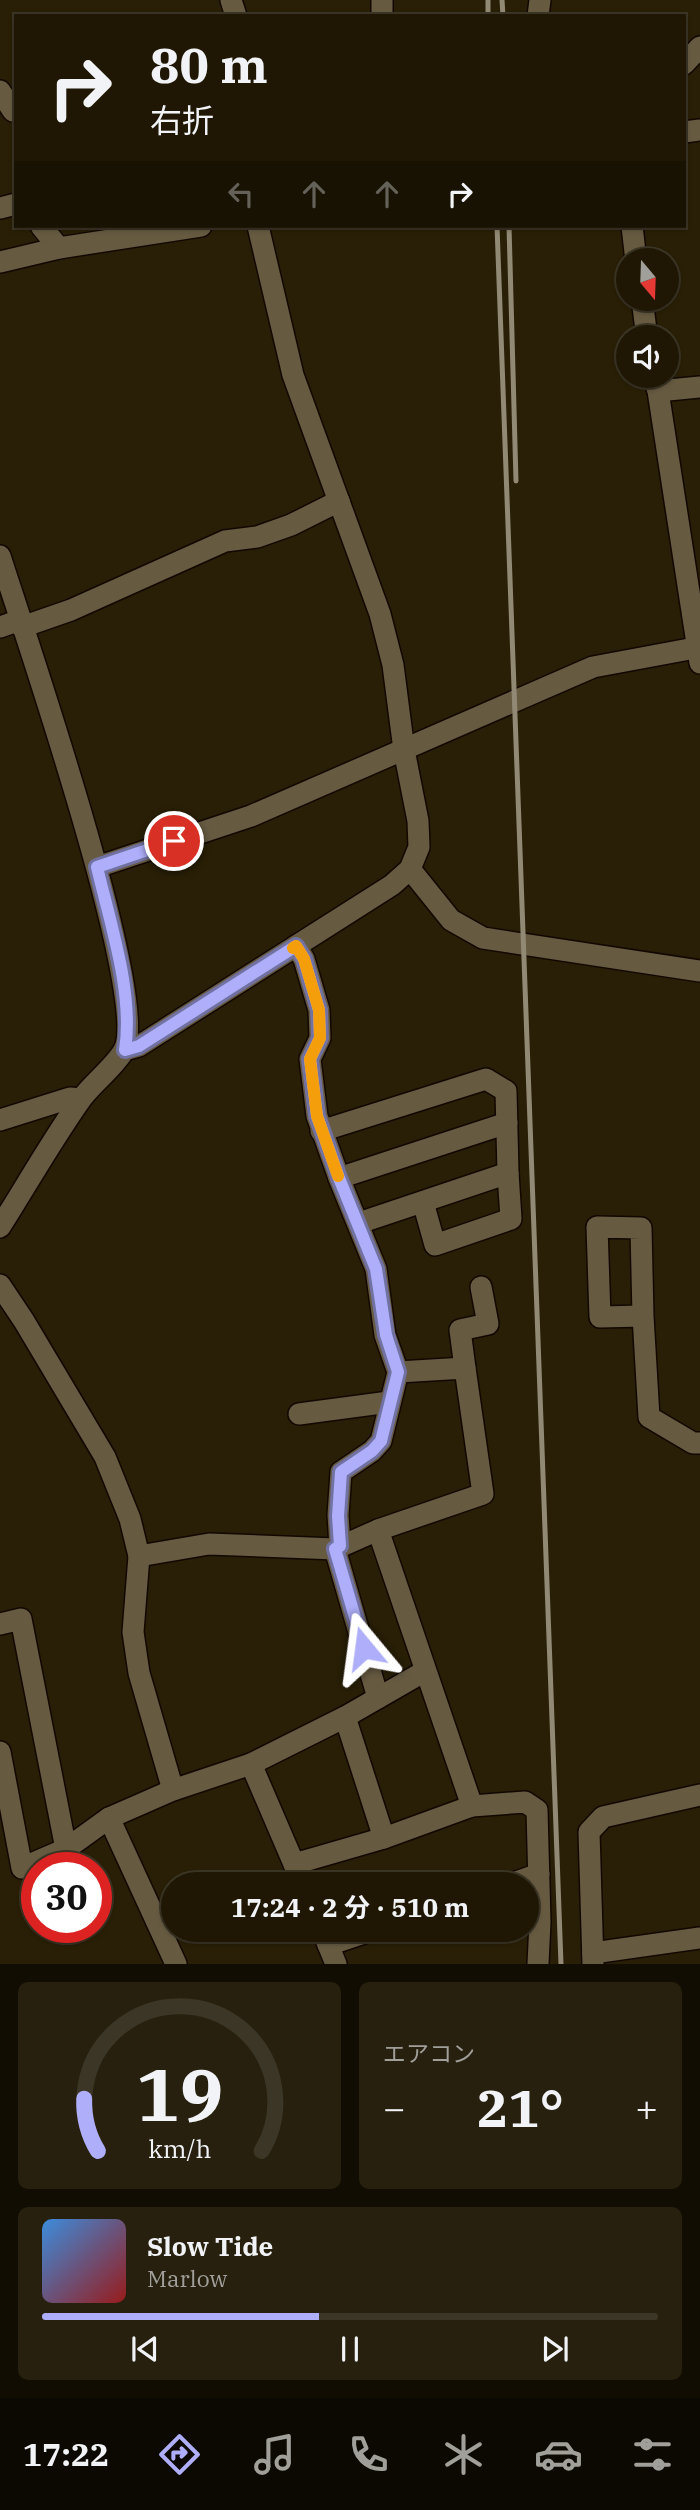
<!DOCTYPE html>
<html lang="ja">
<meta charset="utf-8">
<style>
:root{--surface:#1f1704;--page:#27200e;--text:#f1f3f6;--muted:#a19f9a;--line:#3c3626;--accent:#aeaefa}
body{margin:0;font-family:"IBM Plex Serif","Noto Sans JP",serif;background:var(--page);color:var(--text);height:100vh;display:flex;flex-direction:column;font-size:26px;white-space:nowrap}
*{box-sizing:border-box;margin:0}
p{font-size:23px;color:var(--muted)}
.icon{flex:none;width:38px;height:38px;fill:none;stroke:currentColor;stroke-width:2;stroke-linecap:round;stroke-linejoin:round}
.map{position:relative;height:1964px;overflow:hidden}
.side{display:flex;flex-direction:column;gap:18px;padding:18px;background:#110d02;flex:1}
.side>*{flex:none}
.top-card{position:absolute;left:14px;top:14px;width:672px;height:214px;border-radius:0px;box-shadow:0 2px 5px #0004,0 0 0 2px var(--line);background:#1f1704;color:var(--text);overflow:hidden}
.needle{width:46px;rotate:161deg}
.tools{position:absolute;left:616px;top:248px;display:grid;gap:14px}
.tools a{display:grid;place-items:center;width:63px;height:63px;border-radius:50%;background:var(--surface);box-shadow:0 2px 5px #0004,0 0 0 2px var(--line);font-size:35px}
.speed{position:absolute;left:21px;top:1852px;display:flex;gap:14px;font-size:35px;font-weight:700;text-align:center}
.speed>*{display:grid;place-content:center;width:91px;height:91px;border-radius:50%;background:var(--surface);box-shadow:0 2px 5px #0004,0 0 0 2px var(--line);line-height:1}
.speed .limit{border:10px solid #d22;background:#fff;color:#111}
.pin{position:absolute;display:grid;place-items:center;width:60px;height:60px;color:#fff;margin:-30px;border:4px solid #fff;border-radius:50%;box-shadow:0 2px 7px #0007}
.me{position:absolute;width:77px;margin:-38px;rotate:344deg;stroke-linejoin:round;filter:drop-shadow(0 0 5px #0008)}
.turn{display:flex;align-items:center;gap:24px;height:147px;padding:0 21px;font-size:32px}
.turn .icon{width:91px;height:91px;stroke-width:2.5}
.turn b{display:block;font-size:49px;line-height:60px}
.lanes{display:flex;align-items:center;height:66px;padding:0 21px;background:#0003;justify-content:center;gap:35px;direction:ltr}
.lanes .off{opacity:.35}
.big{font-size:52px;font-weight:700;line-height:1.1}
.side .tile{flex:1;display:flex;flex-direction:column;justify-content:center;gap:10px;min-width:0;padding:0 24px;border-radius:10px;background:var(--page)}
.side .dial{align-items:center;gap:0}
.dial svg{height:182px;overflow:visible;fill:none;stroke:var(--line);stroke-width:7;stroke-linecap:round;text-anchor:middle}
.dial text{fill:var(--text);stroke:none}
.song{display:flex;align-items:center;gap:21px}
.cover{width:84px;height:84px;border-radius:10px;background:linear-gradient(135deg,hsl(210 70% 55%),hsl(0 70% 35%))}
.played{height:7px;border-radius:4px;background:linear-gradient(90deg,var(--accent) 45%,var(--line) 45%)}
.keys{display:flex;justify-content:space-around;direction:ltr}
.heat{display:flex;justify-content:space-between;align-items:center;font-size:38px;direction:ltr}
.side .tiles{flex:1;display:grid;gap:18px;grid-template-columns:1fr 1fr}
.tile:last-child{grid-column:span 2}
.trip{position:absolute;left:161px;top:1872px;width:378px;height:70px;border-radius:35px;background:var(--surface);box-shadow:0 2px 5px #0004,0 0 0 2px var(--line);font-weight:700;line-height:70px;text-align:center}
.tab-bar{display:flex;height:112px;justify-content:space-around;align-items:center;background:#0c0902;color:var(--muted)}
.tab-bar .icon{width:49px;height:49px}
.tab-bar .selected{color:var(--accent)}
.tab-bar b{font-size:32px;color:var(--text)}
.map>svg:first-child{display:block}
.lines{fill:none;stroke-linecap:round;stroke-linejoin:round}
.minor-casing{stroke:#120800;stroke-width:24}
.minor{stroke:#665a41;stroke-width:21}
.rail{stroke:#928975;stroke-width:5}
.route-casing{stroke:#7171a2;stroke-width:18}
.route{stroke:#aeaefa;stroke-width:12}
.slow{stroke:#f59e0b;stroke-width:12}
</style>
<div class="map">
<svg width="700" height="1964" viewBox="0 0 700 1964">
<rect width="100%" height="100%" fill="#291f06"/>
<g class="lines">
<defs>
<g id="minor">
<polyline points="231,0 236,16"/>
<polyline points="382,0 382,16"/>
<polyline points="538,16 540,0"/>
<polyline points="684,64 700,47"/>
<polyline points="0,91 13,111 16,110"/>
<polyline points="684,132 700,130"/>
<polyline points="0,208 16,204"/>
<polyline points="41,226 59,248"/>
<polyline points="632,226 636,261"/>
<polyline points="0,262 59,248 201,226"/>
<polyline points="642,299 647,338"/>
<polyline points="653,376 658,391 700,663"/>
<polyline points="658,391 700,387"/>
<path d="M0 556C23 629 151 1000 124 1050 115 1067 90 1085 79 1102 51 1142 26 1186 0 1227"/>
<polyline points="0,627 20,620"/>
<polyline points="22,627 71,610 225,541 257,537 291,525 339,501"/>
<polyline points="97,867 251,816 593,667 700,647"/>
<polyline points="410,869 451,920 483,938 700,971"/>
<polyline points="296,946 304,959 319,1010 320,1038 310,1059 317,1116 339,1178 376,1269 385,1335 398,1372 381,1441 372,1451 341,1472 338,1515 340,1546"/>
<polyline points="125,1050 139,1046 392,885 410,869 419,847 418,821 404,750 393,665 380,614 293,375 258,226"/>
<polyline points="0,1120 70,1098 80,1099"/>
<polyline points="321,1131 486,1079 506,1091 508,1173 359,1223"/>
<polyline points="339,1178 507,1123"/>
<polyline points="423,1202 435,1245 511,1219 508,1173"/>
<polyline points="0,1285 24,1321 105,1457 130,1519 139,1556 133,1632 139,1673 173,1790"/>
<polyline points="643,1316 600,1317 597,1227 641,1228 643,1316 649,1417 693,1443 700,1443"/>
<polyline points="465,1368 460,1330 488,1324 481,1287"/>
<polyline points="299,1414 389,1402"/>
<polyline points="378,1530 483,1494 465,1368 398,1372"/>
<polyline points="335,1549 378,1698"/>
<polyline points="139,1556 209,1544 335,1549 378,1530 472,1806 525,1802 537,1810 540,1922 538,1964"/>
<polyline points="0,1624 21,1619 66,1849"/>
<polyline points="0,1752 22,1868 66,1849 109,1818"/>
<polyline points="251,1764 294,1864 384,1838 345,1717"/>
<polyline points="384,1838 472,1806"/>
<polyline points="294,1864 303,1885"/>
<polyline points="508,1885 539,1874"/>
<polyline points="322,1930 336,1964"/>
<polyline points="328,1945 373,1930"/>
<polyline points="593,1953 700,1938"/>
<polyline points="176,1964 109,1818 173,1790 251,1764 345,1717 425,1671"/>
<polyline points="593,1964 589,1832 603,1817 700,1795"/>
</g>
</defs>
<use href="#minor" class="minor-casing"/>
<use href="#minor" class="minor"/>
<g class="rail">
<polyline points="488,0 488,16"/>
<polyline points="502,0 503,16"/>
<polyline points="497,226 561,1964"/>
<polyline points="509,226 516,481"/>
</g>
</g>
<g class="lines">
<defs>
<path id="route" d="M174 841 97 867C110 923 134 994 125 1050L139 1046 296 946 304 959 319 1010 320 1038 310 1059 317 1116 339 1178 376 1269 386 1335 398 1372 381 1441 372 1451 341 1472 338 1516 340 1546 335 1549 364 1648"/>
</defs>
<use href="#route" class="route-casing"/>
<use href="#route" class="route"/>
<polyline class="slow" points="293,948 296,946 304,959 319,1010 320,1038 310,1059 317,1116 338,1176"/>
</g>
</svg>
<div class="tools">
<a><svg class="needle" viewBox="-14 -14 28 28"><path d="M0-13l5 13h-10z" fill="#e53935"/><path d="M0 13l5-13h-10z" fill="#a19f9a"/></svg></a>
<a><svg class="icon" aria-label="sound" viewBox="0 0 24 24"><path d="M4 9h4l5-4v14l-5-4H4zM17 9q2 3 0 6"/></svg></a>
</div>
<div class="speed"><div class="limit">30</div></div>
<div class="pin" style="left:174px;top:841px;background:#d93025"><svg class="icon" aria-label="arrive" viewBox="0 0 24 24"><path d="M6 21V4h12l-3 4 3 4H6"/></svg></div>
<svg class="me" style="left:364px;top:1648px" viewBox="-20 -20 40 40"><path d="M0-17L14 15 0 8-14 15z" fill="#aeaefa" stroke="#fff" stroke-width="4"/></svg>
<div class="trip">17:24 · 2 分 · 510 m</div>
<div class="top-card">
<div class="turn"><svg class="icon" aria-label="right" viewBox="0 0 24 24"><path d="M7 20v-9h11M14 6l5 5-5 5"/></svg><div><b>80 m</b>右折</div></div>
<div class="lanes"><svg class="icon off" aria-label="left" viewBox="0 0 24 24"><path d="M17 20v-9H6M10 6l-5 5 5 5"/></svg><svg class="icon off" aria-label="ahead" viewBox="0 0 24 24"><path d="M12 20V5M6 11l6-6 6 6"/></svg><svg class="icon off" aria-label="ahead" viewBox="0 0 24 24"><path d="M12 20V5M6 11l6-6 6 6"/></svg><svg class="icon" aria-label="right" viewBox="0 0 24 24"><path d="M7 20v-9h11M14 6l5 5-5 5"/></svg></div>
</div>
</div>
<section class="side">
<div class="tiles">
<div class="tile dial"><svg viewBox="0 0 100 80">
<path d="M14 69A42 42 0 1 1 86 69"/>
<path d="M14 69A42 42 0 0 1 8 46" stroke="#aeaefa"/>
<text x="50" y="56" font-size="32" font-weight="700">19</text>
<text x="50" y="72" font-size="11">km/h</text>
</svg></div>
<div class="tile"><p>エアコン</p>
<div class="heat"><a>−</a><b class="big">21°</b><a>+</a></div>
</div>
<div class="tile">
<div class="song"><i class="cover"></i><div><b>Slow Tide</b><p>Marlow</p></div></div>
<div class="played"></div>
<div class="keys"><svg class="icon" aria-label="previous" viewBox="0 0 24 24"><path d="M18 5L8 12l10 7zM5 5v14"/></svg><svg class="icon" aria-label="pause" viewBox="0 0 24 24"><path d="M8 5v14M16 5v14"/></svg><svg class="icon" aria-label="next" viewBox="0 0 24 24"><path d="M6 5l10 7-10 7zM19 5v14"/></svg></div>
</div>
</div>
</section>
<nav class="tab-bar">
<b>17:22</b>
<svg class="icon selected" aria-label="directions" viewBox="0 0 24 24"><path d="M12 3l9 9-9 9-9-9zM9 14v-3h6M13 9l2 2-2 2"/></svg>
<svg class="icon" aria-label="music" viewBox="0 0 24 24"><path d="M9 18V5l10-2v13"/><circle cx="6" cy="18" r="3"/><circle cx="16" cy="16" r="3"/></svg>
<svg class="icon" aria-label="phone" viewBox="0 0 24 24"><path d="M5 4h4l2 5-3 2q2 4 5 5l2-3 5 2v4C11 20 4 13 5 4z"/></svg>
<svg class="icon" aria-label="climate" viewBox="0 0 24 24"><path d="M12 3v18M4 7l16 10M4 17L20 7"/></svg>
<svg class="icon" aria-label="car" viewBox="0 0 24 24"><path d="M5 17H2v-5l4-1 3-4h7l3 4 3 1v5h-3M9 17h6M6 11h13"/><circle cx="7" cy="17" r="2"/><circle cx="17" cy="17" r="2"/></svg>
<svg class="icon" aria-label="filters" viewBox="0 0 24 24"><path d="M4 7h16M4 17h16"/><circle cx="9" cy="7" r="2"/><circle cx="15" cy="17" r="2"/></svg>
</nav>
